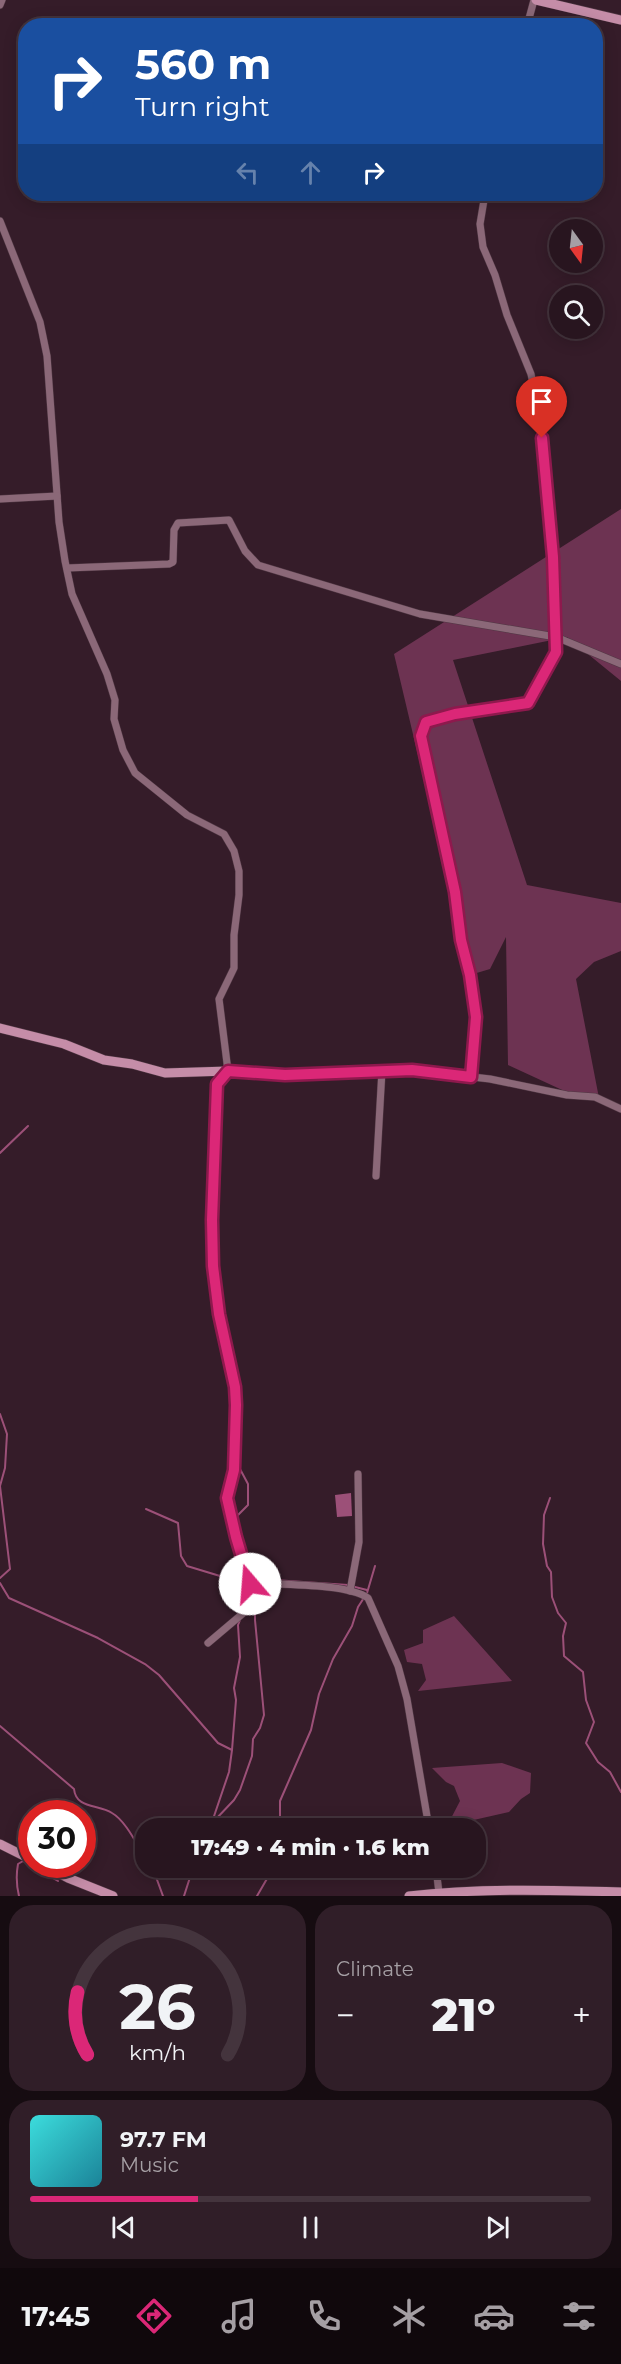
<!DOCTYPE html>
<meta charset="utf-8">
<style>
:root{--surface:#28151f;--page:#301e28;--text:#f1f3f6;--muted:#a59fa4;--line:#44343d;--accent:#db2777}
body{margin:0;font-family:Montserrat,sans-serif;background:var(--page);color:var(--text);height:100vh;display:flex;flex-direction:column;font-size:22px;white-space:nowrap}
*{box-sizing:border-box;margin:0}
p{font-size:20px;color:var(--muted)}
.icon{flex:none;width:33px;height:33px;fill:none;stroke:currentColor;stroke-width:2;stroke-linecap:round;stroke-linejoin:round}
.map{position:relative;height:1896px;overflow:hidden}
.side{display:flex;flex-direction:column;gap:9px;padding:9px;background:#160c11;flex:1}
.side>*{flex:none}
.hud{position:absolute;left:18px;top:18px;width:585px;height:183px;border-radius:24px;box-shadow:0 3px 15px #0003,0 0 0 2px var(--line);background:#1a4fa0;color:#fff;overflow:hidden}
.needle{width:39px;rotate:165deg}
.buttons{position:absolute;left:549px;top:219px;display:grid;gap:12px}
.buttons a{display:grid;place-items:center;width:54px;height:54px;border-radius:50%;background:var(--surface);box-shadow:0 3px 15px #0003,0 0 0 2px var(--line);font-size:30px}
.speed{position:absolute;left:18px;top:1800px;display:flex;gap:12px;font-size:30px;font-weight:700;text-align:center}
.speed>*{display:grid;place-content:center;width:78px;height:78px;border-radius:50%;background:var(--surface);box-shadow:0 3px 15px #0003,0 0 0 2px var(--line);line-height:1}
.speed .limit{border:9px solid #d22;background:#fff;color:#111}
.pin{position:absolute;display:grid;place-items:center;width:51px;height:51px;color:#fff;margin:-62px -26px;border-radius:50% 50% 50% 0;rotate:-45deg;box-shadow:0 0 6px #0007}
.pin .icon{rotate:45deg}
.me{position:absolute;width:66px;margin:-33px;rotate:342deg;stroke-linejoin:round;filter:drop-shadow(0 0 4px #0008)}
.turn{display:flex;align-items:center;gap:21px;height:126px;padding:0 18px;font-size:27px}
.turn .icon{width:78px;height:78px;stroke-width:2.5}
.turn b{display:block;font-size:42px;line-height:51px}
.lanes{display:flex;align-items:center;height:57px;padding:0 18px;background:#0003;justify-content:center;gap:30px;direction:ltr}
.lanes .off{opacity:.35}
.big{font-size:45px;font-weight:800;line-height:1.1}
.side .card{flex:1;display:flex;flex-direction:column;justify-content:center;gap:9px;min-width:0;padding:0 21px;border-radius:24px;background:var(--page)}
.side .dial{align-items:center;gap:0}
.dial svg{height:156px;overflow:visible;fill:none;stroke:var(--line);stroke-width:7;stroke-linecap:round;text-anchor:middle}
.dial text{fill:var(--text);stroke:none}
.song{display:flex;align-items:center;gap:18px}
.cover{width:72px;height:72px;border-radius:9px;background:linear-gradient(135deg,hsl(180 70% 55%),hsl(190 70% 35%))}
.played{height:6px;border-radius:3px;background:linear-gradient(90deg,var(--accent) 30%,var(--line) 30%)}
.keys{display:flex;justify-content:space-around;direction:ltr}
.heat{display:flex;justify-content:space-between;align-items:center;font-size:33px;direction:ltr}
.side .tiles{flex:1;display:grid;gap:9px;grid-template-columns:1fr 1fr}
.card:last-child{grid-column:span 2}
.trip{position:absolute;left:135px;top:1818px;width:351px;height:60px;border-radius:24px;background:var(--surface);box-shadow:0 3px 15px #0003,0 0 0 2px var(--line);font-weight:800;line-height:60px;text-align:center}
.tab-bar{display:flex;height:96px;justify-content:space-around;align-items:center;background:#10080c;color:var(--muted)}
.tab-bar .icon{width:42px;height:42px}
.tab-bar .current{color:var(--accent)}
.tab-bar b{font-size:27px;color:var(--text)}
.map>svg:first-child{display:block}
.green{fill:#6d3352}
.water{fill:#9c5078}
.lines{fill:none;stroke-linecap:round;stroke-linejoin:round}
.stream{stroke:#9c5078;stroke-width:2}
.street-casing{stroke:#503844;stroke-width:8}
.secondary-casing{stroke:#503844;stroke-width:10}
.street{stroke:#8b6878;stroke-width:7}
.secondary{stroke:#c58da8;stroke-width:9}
.route-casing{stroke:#8e194d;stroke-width:15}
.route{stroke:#db2777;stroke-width:10}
</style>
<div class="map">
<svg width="621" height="1896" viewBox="0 0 621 1896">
<rect width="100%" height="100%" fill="#351c29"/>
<g class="green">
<polygon points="621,509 621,681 567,637 453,660 527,885 621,903 621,951 594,962 576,979 599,1098 573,1095 508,1065 506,937 490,969 470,975 394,654"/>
<polygon points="454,1616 512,1681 418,1691 426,1680 422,1664 407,1662 404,1650 423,1643 423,1630"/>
<polygon points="502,1763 531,1773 530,1793 521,1799 509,1812 447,1826 460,1801 454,1786 446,1782 432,1768"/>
</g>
<polygon class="water" points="351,1493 352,1516 337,1517 335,1495"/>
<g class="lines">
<g class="stream">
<polyline points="0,1153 28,1126"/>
<polyline points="0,1414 7,1434 5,1468 0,1486 10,1569 0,1578"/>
<polyline points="550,1498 544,1515 543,1544 547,1566 551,1572 552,1597 558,1613 566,1623 563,1636 564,1656 583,1672 586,1700 594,1722 586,1743 598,1762 610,1772 621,1792"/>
<polyline points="146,1509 178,1523 181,1556 187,1566 220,1576 229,1589 246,1603"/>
<polyline points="234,1519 248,1505 248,1484 240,1469"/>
<polyline points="236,1524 252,1578 259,1579 259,1583"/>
<polyline points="259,1579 348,1585"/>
<polyline points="0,1583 9,1598 98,1638 145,1664 159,1675 218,1743 232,1750 229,1772 210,1828"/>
<polyline points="355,1587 367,1590"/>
<path d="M0 1726 74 1789C76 1809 98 1804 112 1813 126 1821 137 1845 146 1859"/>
<polyline points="232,1750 236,1700 234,1688 240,1657 238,1625 240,1620"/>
<polyline points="215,1820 234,1800 240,1790 252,1756 253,1739 260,1728 264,1715 255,1620 255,1586"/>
<polyline points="280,1828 280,1801 311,1730 319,1694 333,1659 352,1626 358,1607 367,1593 375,1566"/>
<polyline points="150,1868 156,1877 163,1896"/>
<path d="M19 1896C16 1884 16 1875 18 1864L23 1861 58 1881"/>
<polyline points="184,1896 193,1868"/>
<polyline points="257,1896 268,1877 270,1868"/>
</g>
<defs>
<g id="street">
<polyline points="0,5 2,0"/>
<polyline points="527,26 534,0"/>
<polyline points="485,194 480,224 483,247 495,275 507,315 531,374 540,418 553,557 556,637 621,664"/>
<path d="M0 221 40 322 47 356 59 522 65 561 72 594 107 674 115 700 114 719 123 750 135 773 187 815 224 834 234 851 239 871V895L234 935V968L219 999 228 1071 217 1084 212 1220 213 1266 219 1314 235 1387 236 1405 237 1440 234 1470 227 1498 235 1537 251 1583C279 1585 347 1583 368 1598L398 1666 407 1699 429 1828"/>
<polyline points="0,499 57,496"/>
<polyline points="67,568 169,564 173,562 174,530 178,523 229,520 245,551 258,565 420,614 556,637 556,652 528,703 455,714 426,722 421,736 455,892 461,940 470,975 476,1017 471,1077"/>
<polyline points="228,1071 285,1075 412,1070 490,1079 567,1095 595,1097 621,1109"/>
<polyline points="376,1176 382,1070"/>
<polyline points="350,1591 359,1542 358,1474"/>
<polyline points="208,1643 247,1610 251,1583"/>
<polyline points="436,1868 439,1893"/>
</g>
<g id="secondary">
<polyline points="536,0 621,20"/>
<polyline points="0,1028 64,1044 104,1060 132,1064 165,1073 228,1071"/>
<polyline points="0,1844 32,1860"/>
<polyline points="41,1864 68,1878 113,1896"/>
<path d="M409 1896C479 1888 551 1890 621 1892"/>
</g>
</defs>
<use href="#street" class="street-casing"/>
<use href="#secondary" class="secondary-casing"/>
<use href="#street" class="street"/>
<use href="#secondary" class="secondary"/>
</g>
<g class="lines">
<defs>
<polyline id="route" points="250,1584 236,1537 227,1498 234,1470 236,1405 235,1387 219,1314 213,1266 212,1220 217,1084 228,1071 285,1075 412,1070 471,1077 476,1017 470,975 461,940 455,892 421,736 426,722 455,714 528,703 556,652 553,557 542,438"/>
</defs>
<use href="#route" class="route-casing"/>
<use href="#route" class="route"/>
</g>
</svg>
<div class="buttons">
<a><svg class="needle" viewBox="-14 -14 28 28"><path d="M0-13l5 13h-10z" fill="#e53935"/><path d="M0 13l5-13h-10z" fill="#a59fa4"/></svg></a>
<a><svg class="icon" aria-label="search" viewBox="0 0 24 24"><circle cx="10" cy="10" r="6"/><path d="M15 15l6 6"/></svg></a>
</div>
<div class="speed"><div class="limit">30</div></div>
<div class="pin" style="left:542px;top:438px;background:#d93025"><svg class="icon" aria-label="arrive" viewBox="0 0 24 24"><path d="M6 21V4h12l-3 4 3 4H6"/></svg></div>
<svg class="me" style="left:250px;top:1584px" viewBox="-20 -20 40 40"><circle r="19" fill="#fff"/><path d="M0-13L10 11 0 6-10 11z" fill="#db2777"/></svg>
<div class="trip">17:49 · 4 min · 1.6 km</div>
<div class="hud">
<div class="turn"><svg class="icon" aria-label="right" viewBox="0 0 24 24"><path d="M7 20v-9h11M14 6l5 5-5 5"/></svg><div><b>560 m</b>Turn right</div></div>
<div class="lanes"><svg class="icon off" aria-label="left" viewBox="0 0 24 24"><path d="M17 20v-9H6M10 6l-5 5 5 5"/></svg><svg class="icon off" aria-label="ahead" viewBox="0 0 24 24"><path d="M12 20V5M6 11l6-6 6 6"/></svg><svg class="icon" aria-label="right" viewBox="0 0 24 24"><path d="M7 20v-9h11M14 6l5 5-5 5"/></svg></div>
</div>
</div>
<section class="side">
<div class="tiles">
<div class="card dial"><svg viewBox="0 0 100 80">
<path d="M14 69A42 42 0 1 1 86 69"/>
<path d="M14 69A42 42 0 0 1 9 37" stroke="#db2777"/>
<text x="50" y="56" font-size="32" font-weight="700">26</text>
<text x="50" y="72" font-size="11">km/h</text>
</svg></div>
<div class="card"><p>Climate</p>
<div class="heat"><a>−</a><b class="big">21°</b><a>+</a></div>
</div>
<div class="card">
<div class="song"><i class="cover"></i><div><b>97.7 FM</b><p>Music</p></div></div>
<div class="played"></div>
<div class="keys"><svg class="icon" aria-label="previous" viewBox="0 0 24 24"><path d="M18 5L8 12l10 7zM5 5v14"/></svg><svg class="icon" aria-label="pause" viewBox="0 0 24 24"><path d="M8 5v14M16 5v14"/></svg><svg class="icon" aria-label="next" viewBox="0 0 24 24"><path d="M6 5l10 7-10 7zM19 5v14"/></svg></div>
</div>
</div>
</section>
<nav class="tab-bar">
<b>17:45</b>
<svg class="icon current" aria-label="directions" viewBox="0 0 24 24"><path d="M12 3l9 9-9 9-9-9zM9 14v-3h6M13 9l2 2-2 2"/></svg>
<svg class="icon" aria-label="music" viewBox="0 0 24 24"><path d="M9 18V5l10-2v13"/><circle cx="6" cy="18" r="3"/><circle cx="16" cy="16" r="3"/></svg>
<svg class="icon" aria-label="phone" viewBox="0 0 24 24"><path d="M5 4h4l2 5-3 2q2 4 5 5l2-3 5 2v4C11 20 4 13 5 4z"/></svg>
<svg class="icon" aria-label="climate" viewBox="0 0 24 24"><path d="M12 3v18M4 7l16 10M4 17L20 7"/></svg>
<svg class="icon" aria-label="car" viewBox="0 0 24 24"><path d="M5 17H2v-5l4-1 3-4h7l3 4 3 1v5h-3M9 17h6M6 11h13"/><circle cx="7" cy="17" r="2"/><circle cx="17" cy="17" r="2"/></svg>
<svg class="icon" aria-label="filters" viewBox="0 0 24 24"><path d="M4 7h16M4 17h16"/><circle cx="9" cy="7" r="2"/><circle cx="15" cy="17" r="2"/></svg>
</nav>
